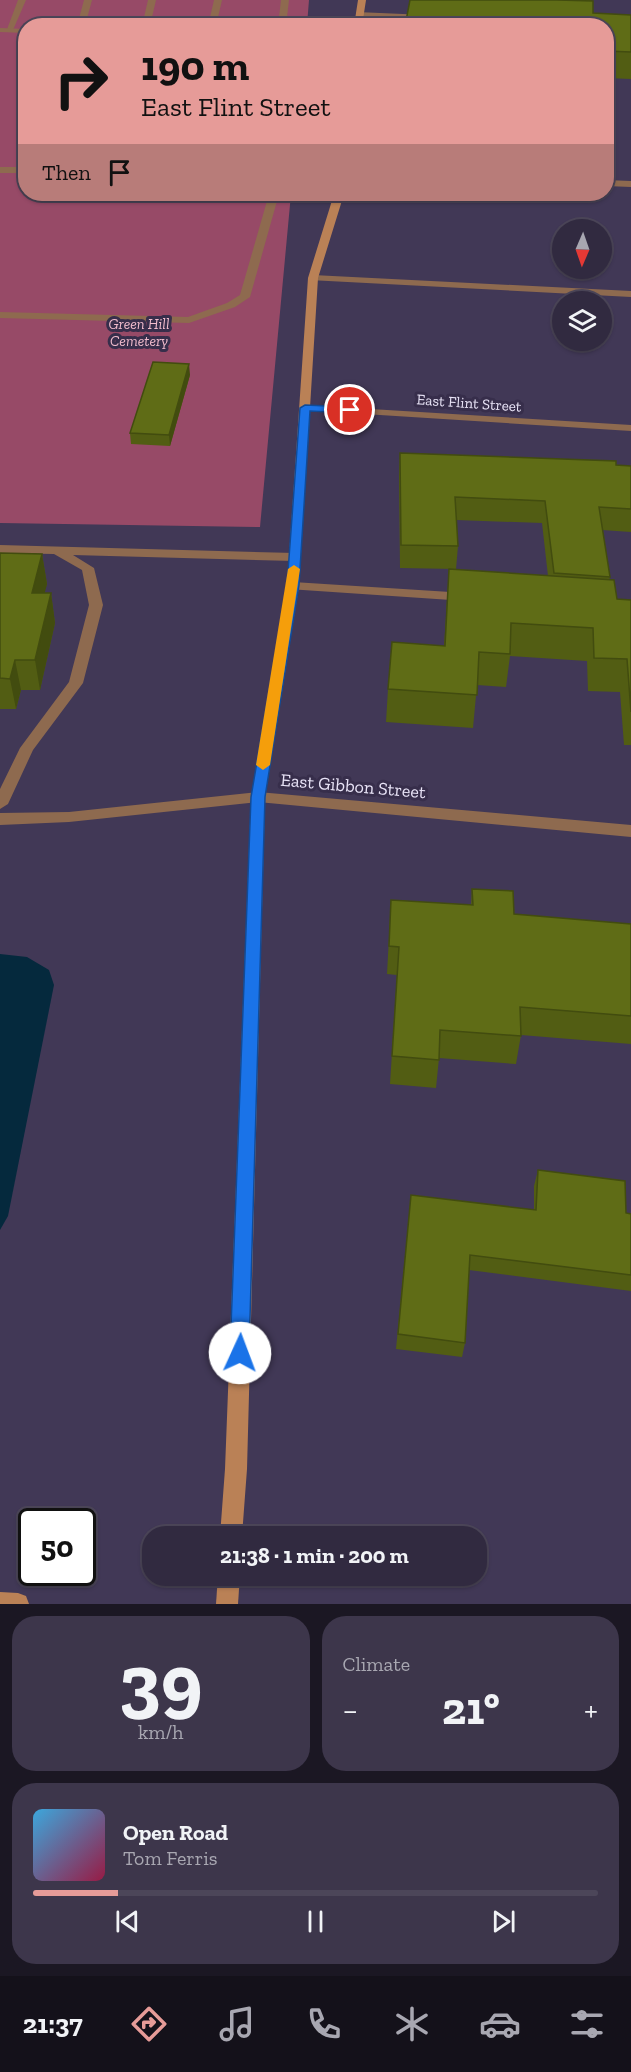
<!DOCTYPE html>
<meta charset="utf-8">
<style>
:root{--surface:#312a40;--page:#3d364b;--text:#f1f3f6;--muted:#a8a7b1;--line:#4c4659;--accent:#e69b98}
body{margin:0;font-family:"Zilla Slab",serif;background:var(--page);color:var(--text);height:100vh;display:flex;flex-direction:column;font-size:22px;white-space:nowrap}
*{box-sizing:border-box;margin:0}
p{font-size:20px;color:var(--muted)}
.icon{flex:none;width:33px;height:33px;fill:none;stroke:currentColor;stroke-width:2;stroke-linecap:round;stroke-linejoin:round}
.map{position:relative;height:1604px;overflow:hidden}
.details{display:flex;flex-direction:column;gap:12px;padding:12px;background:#1b1723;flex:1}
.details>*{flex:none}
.guide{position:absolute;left:18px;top:18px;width:596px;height:183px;border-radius:24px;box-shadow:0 2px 4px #0004,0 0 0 2px var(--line);background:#e69b98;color:#111;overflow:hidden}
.needle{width:39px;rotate:182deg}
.tools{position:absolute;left:552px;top:219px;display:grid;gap:12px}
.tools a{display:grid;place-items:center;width:60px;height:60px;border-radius:50%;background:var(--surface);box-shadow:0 2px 4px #0004,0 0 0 2px var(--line);font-size:30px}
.speed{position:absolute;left:18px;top:1508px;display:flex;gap:12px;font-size:30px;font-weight:700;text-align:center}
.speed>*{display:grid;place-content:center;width:78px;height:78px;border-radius:50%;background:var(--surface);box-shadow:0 2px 4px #0004,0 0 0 2px var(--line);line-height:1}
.speed .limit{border:3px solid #111;border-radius:9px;background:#fff;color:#111}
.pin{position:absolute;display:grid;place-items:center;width:51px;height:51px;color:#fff;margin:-26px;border:3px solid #fff;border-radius:50%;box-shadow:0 2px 6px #0007}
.me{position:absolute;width:66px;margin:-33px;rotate:2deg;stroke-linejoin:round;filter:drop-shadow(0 0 4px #0008)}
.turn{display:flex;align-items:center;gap:21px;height:126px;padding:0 24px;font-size:27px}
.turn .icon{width:78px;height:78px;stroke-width:2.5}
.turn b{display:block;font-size:42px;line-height:51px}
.then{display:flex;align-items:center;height:57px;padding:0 24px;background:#0003;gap:12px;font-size:22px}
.big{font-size:45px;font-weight:800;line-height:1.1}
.details .widget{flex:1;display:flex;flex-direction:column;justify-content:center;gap:9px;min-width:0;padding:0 21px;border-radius:24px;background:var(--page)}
.details .dial{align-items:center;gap:0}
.dial b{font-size:78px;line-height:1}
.song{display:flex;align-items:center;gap:18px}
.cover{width:72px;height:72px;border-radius:9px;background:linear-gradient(135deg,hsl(200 70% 55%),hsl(340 70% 35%))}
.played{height:6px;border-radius:3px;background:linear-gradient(90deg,var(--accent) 15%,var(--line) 15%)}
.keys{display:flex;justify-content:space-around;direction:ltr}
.heat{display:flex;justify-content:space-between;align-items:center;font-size:33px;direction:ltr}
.details .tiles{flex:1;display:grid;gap:12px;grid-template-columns:1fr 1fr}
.widget:last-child{grid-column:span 2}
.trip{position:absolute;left:142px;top:1526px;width:345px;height:60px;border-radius:24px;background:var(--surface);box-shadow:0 2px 4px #0004,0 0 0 2px var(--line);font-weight:800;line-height:60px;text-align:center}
.tabs{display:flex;height:96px;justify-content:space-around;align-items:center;background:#14111a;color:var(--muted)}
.tabs .icon{width:42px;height:42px}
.tabs .active{color:var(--accent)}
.tabs b{font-size:27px;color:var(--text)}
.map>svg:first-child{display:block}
.green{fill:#974a67}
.water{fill:#05293d}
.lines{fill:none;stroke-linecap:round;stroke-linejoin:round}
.service{fill:#8e6a4f;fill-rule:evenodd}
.minor{fill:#8e6a4f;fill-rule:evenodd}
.secondary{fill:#ba8156;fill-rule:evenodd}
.wall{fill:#525d13}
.shaded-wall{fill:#424c0f}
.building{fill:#5f6c16;stroke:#424c0f;stroke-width:1.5}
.route{fill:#1a73e8;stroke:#114b97;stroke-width:1.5}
.slow{fill:#f59e0b}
.labels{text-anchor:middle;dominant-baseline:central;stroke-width:6;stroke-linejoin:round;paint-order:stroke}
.far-park-label{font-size:15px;font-style:italic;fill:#f2bccd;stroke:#372e4b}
.far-street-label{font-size:15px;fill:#e9e4f7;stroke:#372e4b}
.street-label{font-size:18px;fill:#e9e4f7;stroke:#372e4b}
</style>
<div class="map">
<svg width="631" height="1604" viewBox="0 0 631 1604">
<rect width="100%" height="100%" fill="#413856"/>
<polygon class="green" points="0,0 309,0 307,25 26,26 26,194 291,194 260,527 0,523"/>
<polygon class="water" points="0,954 27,957 49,970 54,985 8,1216 0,1230"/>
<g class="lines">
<g class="service">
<polygon points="18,0 26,0 13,30 6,32"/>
<polygon points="84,0 92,0 85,26 77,26"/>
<polygon points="148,0 156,0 150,26 142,26"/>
<polygon points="214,0 222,0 216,26 208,26"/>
<polygon points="281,0 289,0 286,26 278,26"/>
<polygon points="357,12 426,15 430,17 426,19 360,16"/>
<rect x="0" y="167" width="26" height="6"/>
<polygon points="269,194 279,194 250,297 235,307 189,323 0,318 0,312 188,317 227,303 240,295"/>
<polygon points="313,275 631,291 631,297 309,280 309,276"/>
<polygon points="0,545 295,553 301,557 295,561 73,555 94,568 103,605 83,683 33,750 8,804 0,809 0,789 20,748 69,682 89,605 82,570 54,554 0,553"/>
<polygon points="293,582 466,593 473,597 466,601 288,589 287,586"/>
</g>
<g class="minor">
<polygon points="0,28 26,29 26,33 0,32"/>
<polygon points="606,180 631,181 631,187 606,186"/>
<polygon points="305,405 631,425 631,431 301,410 299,408"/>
<polygon points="258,792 631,825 631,837 258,802 69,822 0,825 0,813 69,812"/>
</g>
<g class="secondary">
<polygon points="358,0 366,0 362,26 354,26"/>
<polygon points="334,194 344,194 318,278 299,586 265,797 247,1469 242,1536 220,1536 225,1469 251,797 287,586 308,278"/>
<polygon points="218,1575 240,1575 238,1604 216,1604"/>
<polygon points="0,1592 18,1593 26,1596 29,1604 0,1604"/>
</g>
</g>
<g class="wall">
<polygon points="410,0 591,0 593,13 631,15 631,79 606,78 606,26"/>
<polygon points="190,375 170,446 131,444 130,433"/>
<polygon points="400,453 631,466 631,532 602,530 610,577 609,580 617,599 631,600 631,745 624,745 620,692 588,691 587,661 510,656 506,687 477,685 473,728 386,722 388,689 444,646 449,569 548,576 542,523 456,520 458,546 456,569 400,568 399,476"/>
<polygon points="0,553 42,554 47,584 44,593 51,593 55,623 40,690 21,690 16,709 0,709"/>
<polygon points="472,889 514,914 631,924 631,1044 521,1035 516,1064 439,1058 436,1088 390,1084 397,975 387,974 391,900 471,905"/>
<polygon points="538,1170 626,1213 631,1214 631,1291 469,1270 465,1343 462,1357 396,1349 411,1195 534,1210 534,1186"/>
</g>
<g class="shaded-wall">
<polygon points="189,364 190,375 170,446 169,435"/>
<polygon points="42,554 47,584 37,623 32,593"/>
<polygon points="51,593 55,623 40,690 35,660"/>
<polygon points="15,660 21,690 16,709 10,679"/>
</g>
<g class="building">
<polygon points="410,0 557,0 593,1 593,13 631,15 631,52 606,51 606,26 405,26"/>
<polygon points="153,362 189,364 169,435 130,433"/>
<polygon points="400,453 616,461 616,465 631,466 631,509 599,507 610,577 554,573 545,501 455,497 458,546 401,545"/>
<polygon points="0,553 42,554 32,593 51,593 35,660 15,660 10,679 0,678"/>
<polygon points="449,569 614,580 617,599 631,600 631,712 627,659 594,658 593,628 511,623 510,654 479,652 477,695 388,689 392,642 445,646"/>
<polygon points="472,889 513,891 514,914 631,924 631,1016 520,1007 521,1036 440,1030 439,1060 392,1056 399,947 389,946 391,900 473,905"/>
<polygon points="538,1170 625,1181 626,1213 631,1214 631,1275 470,1255 465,1343 398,1334 411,1195 536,1210"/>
</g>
<polygon class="route" points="305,405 350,407 355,410 350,413 310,411 299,585 265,797 249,1353 246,1360 240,1362 233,1360 230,1353 251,797 287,585 300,408"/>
<polygon class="slow" points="294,565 300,569 270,765 263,770 256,765 288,569"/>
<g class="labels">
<g class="far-park-label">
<text x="139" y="324">Green Hill<tspan x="139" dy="17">Cemetery</tspan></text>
</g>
<g class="far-street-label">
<text transform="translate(469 403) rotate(4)">East Flint Street</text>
</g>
<g class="street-label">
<text transform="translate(353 786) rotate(5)">East Gibbon Street</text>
</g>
</g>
</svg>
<div class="tools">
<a><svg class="needle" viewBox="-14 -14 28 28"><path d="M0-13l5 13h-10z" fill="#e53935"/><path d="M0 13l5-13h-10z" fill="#a8a7b1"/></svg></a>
<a><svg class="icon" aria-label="layers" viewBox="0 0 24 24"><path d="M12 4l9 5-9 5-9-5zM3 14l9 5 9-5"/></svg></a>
</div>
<div class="speed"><div class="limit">50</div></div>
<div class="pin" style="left:350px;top:410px;background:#d93025"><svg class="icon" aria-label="arrive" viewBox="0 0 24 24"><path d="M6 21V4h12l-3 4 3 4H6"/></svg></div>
<svg class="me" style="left:240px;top:1353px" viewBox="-20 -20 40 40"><circle r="19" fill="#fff"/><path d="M0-13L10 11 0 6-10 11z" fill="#1a73e8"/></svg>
<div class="trip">21:38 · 1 min · 200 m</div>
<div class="guide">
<div class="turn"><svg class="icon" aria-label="right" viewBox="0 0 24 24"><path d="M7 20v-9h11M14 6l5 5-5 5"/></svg><div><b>190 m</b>East Flint Street</div></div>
<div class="then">Then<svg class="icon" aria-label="arrive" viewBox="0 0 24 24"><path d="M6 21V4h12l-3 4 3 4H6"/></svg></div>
</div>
</div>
<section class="details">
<div class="tiles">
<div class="widget dial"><b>39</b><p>km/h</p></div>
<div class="widget"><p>Climate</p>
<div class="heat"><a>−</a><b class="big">21°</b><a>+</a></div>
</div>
<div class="widget">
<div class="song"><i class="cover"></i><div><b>Open Road</b><p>Tom Ferris</p></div></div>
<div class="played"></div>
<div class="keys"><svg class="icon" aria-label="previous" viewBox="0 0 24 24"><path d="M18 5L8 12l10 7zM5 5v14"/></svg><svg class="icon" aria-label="pause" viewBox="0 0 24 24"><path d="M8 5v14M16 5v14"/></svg><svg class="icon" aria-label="next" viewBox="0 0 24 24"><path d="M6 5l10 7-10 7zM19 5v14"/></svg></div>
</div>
</div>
</section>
<nav class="tabs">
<b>21:37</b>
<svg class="icon active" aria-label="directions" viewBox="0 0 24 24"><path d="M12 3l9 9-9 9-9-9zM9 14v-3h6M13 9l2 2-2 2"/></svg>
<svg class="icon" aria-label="music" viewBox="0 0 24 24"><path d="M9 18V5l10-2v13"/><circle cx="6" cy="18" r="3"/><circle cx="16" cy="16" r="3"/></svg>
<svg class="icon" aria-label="phone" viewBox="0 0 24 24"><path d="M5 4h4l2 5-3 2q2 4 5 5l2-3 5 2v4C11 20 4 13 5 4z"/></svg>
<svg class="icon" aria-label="climate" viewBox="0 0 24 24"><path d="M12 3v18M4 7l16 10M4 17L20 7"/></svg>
<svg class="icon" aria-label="car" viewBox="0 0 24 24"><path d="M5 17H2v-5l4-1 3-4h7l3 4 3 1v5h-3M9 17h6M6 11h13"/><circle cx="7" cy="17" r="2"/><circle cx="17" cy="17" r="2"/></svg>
<svg class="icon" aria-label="filters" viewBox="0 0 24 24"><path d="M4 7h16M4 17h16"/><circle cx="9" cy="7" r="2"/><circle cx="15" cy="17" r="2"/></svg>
</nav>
